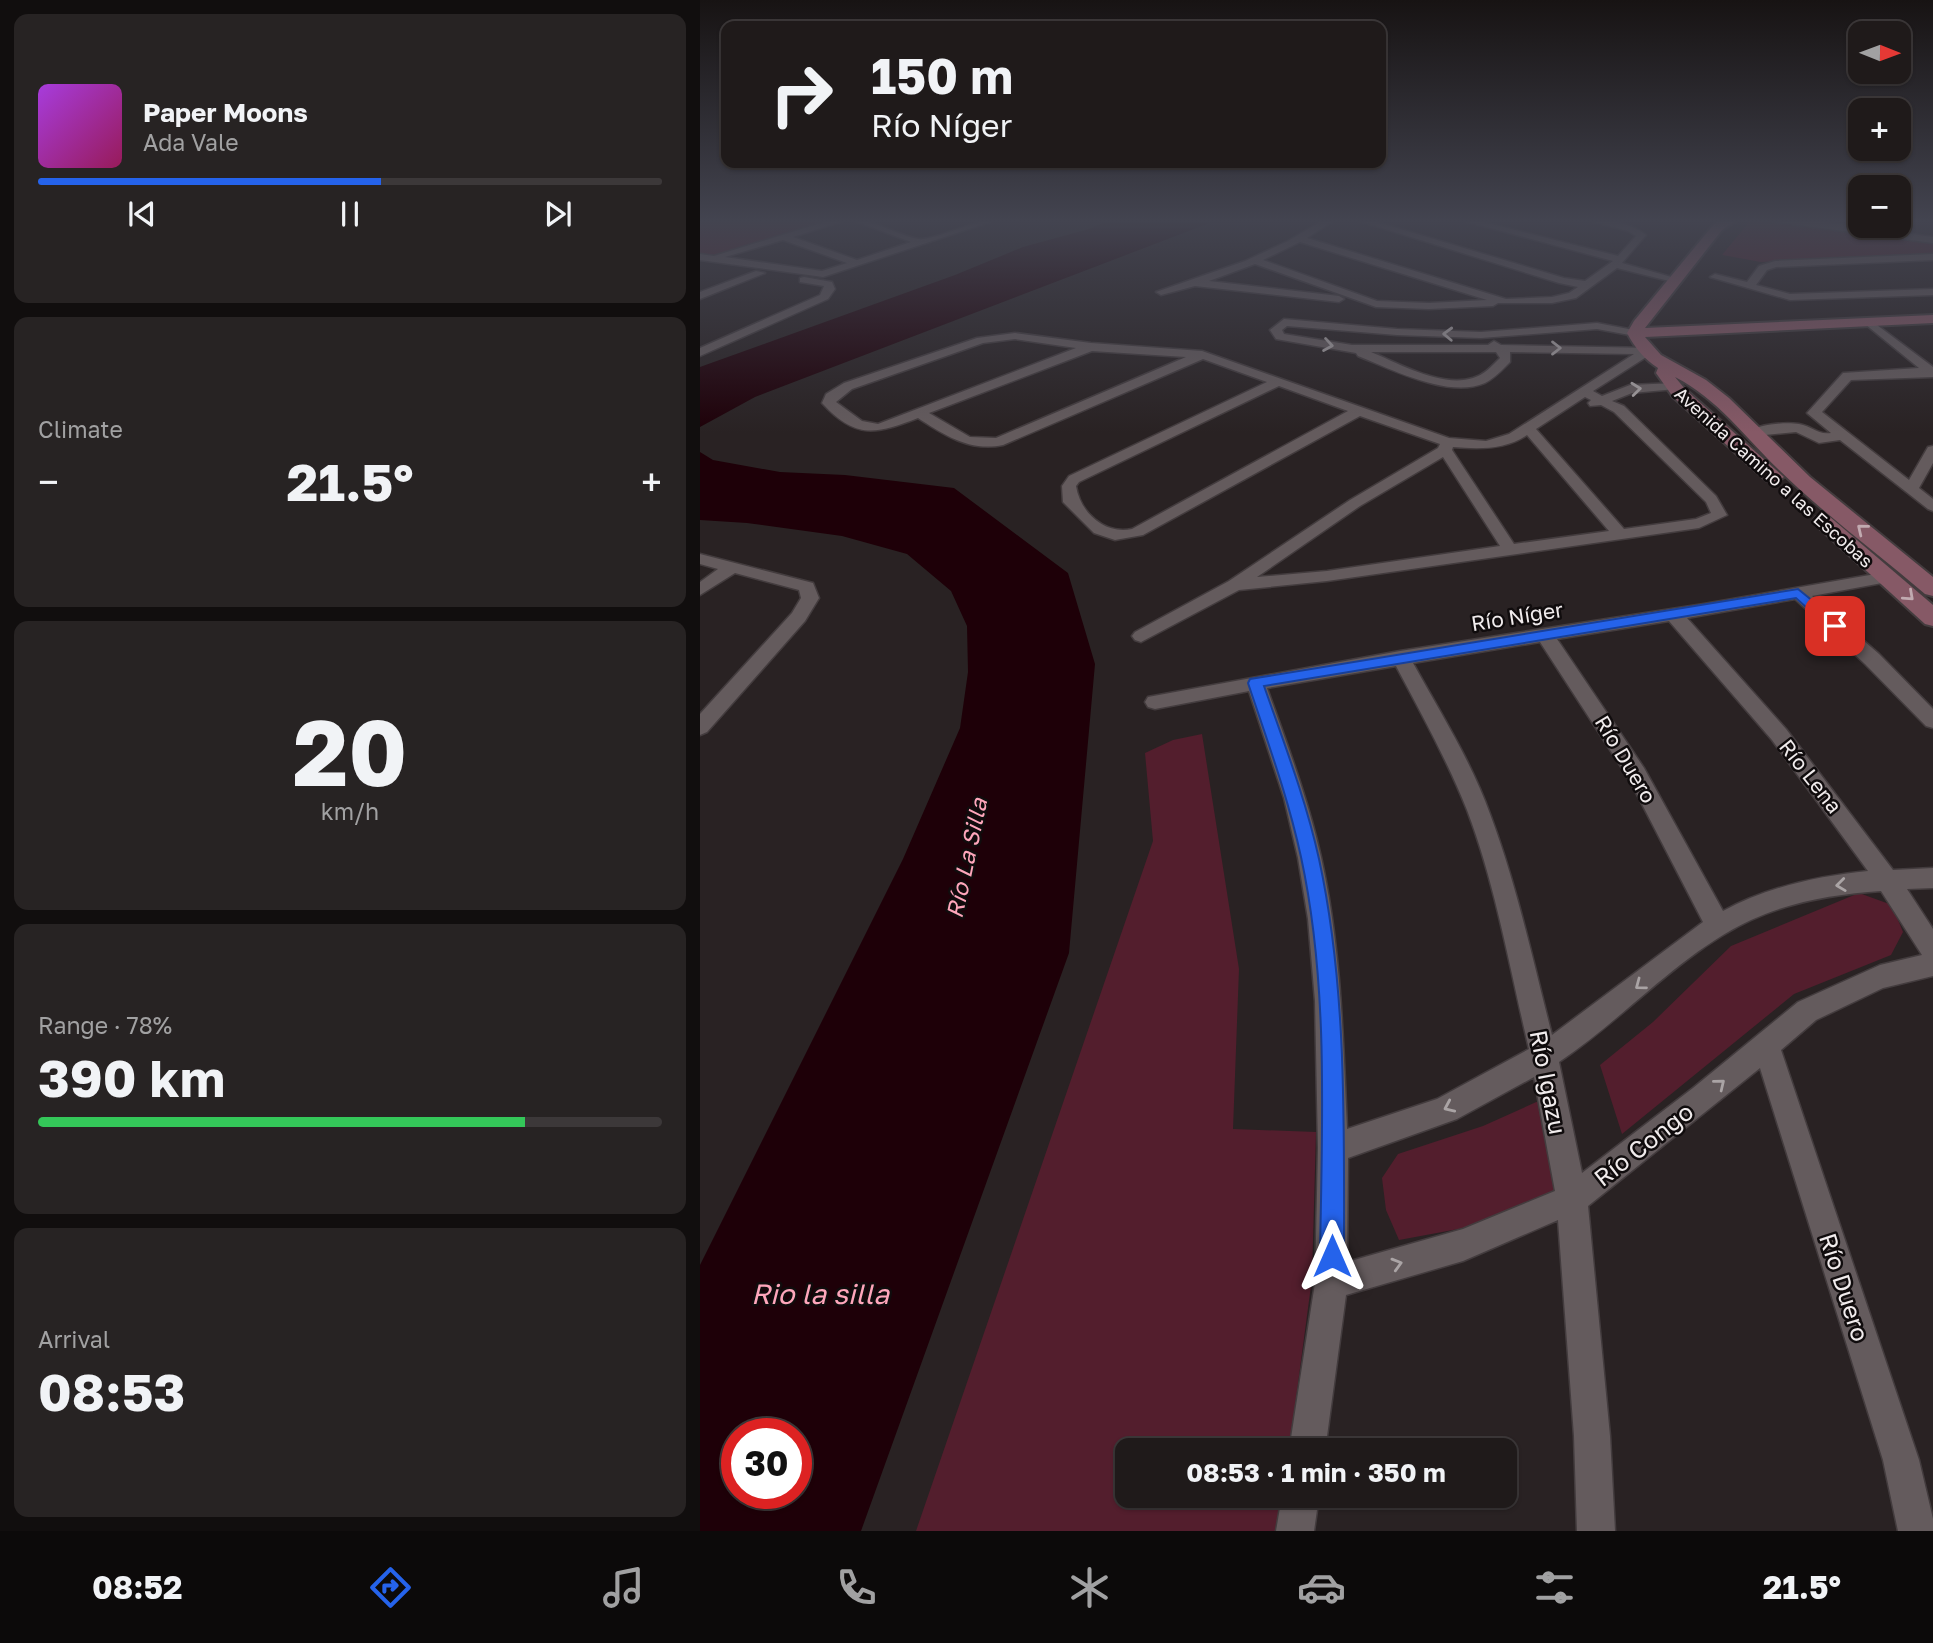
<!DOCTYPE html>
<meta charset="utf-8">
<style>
:root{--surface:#1f1a1a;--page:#272323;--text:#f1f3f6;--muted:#a1a1a2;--line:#3c3839;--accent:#2563eb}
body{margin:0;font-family:"Golos Text",sans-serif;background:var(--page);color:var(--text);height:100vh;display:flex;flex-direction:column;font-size:26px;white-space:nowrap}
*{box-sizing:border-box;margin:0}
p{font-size:23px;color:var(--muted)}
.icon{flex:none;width:38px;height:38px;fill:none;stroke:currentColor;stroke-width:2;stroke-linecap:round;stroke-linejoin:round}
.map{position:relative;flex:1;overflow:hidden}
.details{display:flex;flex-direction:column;gap:14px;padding:14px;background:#110e0e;width:700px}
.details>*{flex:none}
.banner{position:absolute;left:21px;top:21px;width:665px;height:147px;border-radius:14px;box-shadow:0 2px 5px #0004,0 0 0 2px var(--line);background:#1f1a1a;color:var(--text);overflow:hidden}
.needle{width:46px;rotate:91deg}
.controls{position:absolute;left:1148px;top:21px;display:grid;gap:14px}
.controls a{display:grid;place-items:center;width:63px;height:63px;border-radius:14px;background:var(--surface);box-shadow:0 2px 5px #0004,0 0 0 2px var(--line);font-size:35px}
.speed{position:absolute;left:21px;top:1418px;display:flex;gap:14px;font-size:35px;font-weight:700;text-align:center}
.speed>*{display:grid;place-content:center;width:91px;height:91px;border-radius:50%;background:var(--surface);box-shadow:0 2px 5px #0004,0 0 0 2px var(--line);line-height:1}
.speed .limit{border:10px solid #d22;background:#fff;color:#111}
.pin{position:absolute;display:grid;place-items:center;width:60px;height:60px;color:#fff;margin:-30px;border-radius:14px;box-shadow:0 4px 10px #0006}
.me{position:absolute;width:77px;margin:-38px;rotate:0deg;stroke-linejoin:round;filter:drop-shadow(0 0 5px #0008)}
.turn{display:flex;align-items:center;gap:24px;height:147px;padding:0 35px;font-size:32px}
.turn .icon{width:91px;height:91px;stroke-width:2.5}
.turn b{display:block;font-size:49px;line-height:60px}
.big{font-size:52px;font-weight:700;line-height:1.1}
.details .tile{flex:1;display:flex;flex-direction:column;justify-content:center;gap:10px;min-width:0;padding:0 24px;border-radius:14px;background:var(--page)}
.details .dial{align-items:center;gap:0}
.dial b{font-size:91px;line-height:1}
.song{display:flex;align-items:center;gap:21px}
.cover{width:84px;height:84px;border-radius:10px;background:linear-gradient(135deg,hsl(280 70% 55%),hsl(330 70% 35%))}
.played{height:7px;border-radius:4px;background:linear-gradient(90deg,var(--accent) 55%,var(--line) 55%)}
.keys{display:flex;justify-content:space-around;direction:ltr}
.heat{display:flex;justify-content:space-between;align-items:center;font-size:38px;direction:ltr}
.charge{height:10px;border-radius:5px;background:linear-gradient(90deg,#34c759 78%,var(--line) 0)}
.trip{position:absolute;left:415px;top:1438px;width:402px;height:70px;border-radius:14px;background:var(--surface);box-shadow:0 2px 5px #0004,0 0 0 2px var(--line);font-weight:700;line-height:70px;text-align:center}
.menu{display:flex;height:112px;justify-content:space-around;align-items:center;background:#0c0a0a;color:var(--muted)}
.menu .icon{width:49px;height:49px}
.menu .on{color:var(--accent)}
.menu b{font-size:32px;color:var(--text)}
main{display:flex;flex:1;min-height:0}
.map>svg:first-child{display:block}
.green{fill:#531e2d}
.water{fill:#1e0008;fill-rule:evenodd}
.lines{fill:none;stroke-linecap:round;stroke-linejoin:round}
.street-casing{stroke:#433c3e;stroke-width:3}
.secondary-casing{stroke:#433c3e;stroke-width:4}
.street{fill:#645b5d;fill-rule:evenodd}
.secondary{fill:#865966;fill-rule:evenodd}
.oneway{stroke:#aaa4a5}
.oneway2{stroke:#c1aab0}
.route{fill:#2563eb;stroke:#184099;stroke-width:2}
.labels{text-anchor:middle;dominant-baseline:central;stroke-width:5;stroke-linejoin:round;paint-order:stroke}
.far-street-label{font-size:18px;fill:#f1eced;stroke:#100c0d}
.street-label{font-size:21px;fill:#f1eced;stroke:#100c0d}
.water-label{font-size:23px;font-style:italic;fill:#fea6bb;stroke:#100c0d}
.near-street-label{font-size:24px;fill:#f1eced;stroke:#100c0d}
.near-water-label{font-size:28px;font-style:italic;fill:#fea6bb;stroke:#100c0d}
</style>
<main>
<section class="details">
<div class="tile">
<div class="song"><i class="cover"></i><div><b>Paper Moons</b><p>Ada Vale</p></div></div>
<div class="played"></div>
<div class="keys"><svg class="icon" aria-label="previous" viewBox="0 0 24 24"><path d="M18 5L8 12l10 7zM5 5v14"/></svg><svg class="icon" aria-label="pause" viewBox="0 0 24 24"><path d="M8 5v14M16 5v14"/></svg><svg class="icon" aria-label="next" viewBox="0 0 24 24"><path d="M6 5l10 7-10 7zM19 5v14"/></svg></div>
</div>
<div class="tile"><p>Climate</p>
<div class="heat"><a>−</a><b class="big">21.5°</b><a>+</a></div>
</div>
<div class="tile dial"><b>20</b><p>km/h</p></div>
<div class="tile"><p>Range · 78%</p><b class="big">390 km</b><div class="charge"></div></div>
<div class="tile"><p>Arrival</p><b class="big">08:53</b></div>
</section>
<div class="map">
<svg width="1233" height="1531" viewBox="0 0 1233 1531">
<rect width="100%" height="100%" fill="#292223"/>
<g class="green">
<polygon points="0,219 144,219 11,259 0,257"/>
<polygon points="1050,221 1142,229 1233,244 1233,253 1061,262 1022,255"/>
<polygon points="502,734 539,969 533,1129 616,1132 612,1278 589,1451 427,1451 427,1496 583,1496 578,1531 216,1531 453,841 445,753 473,740"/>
<polygon points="1159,893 1192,905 1203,932 1191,955 1094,994 922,1134 900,1065 953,1022 1031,946"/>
<polygon points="843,1099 861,1191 780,1225 699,1240 686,1210 682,1178 698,1154 783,1126"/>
</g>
<g class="water">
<polygon points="412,219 520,219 55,397 0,427 0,367 255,275 323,247 389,229"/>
<path d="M0 452 13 460 80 472 145 475 254 488 368 573 395 664 369 953 161 1531H0V1265L203 859 260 728 268 672 267 626 251 591 207 554 142 536 47 523 0 520ZM37 1433H96V1493H37Z"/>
</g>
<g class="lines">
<defs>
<g id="street">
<path d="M134 219H149L93 237 157 260 211 242 150 219C174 219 194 234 218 239 234 241 275 219 299 219L123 277 0 260V254L14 256ZM83 240 147 263 122 271 25 257Z"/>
<path d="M625 219H636L607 238 806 299 852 297 869 293 878 287 859 283 653 219H667L864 278 885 281 913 261 757 219H772L918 256 936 236 928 231 884 219C904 219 930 222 946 235L922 263 982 280 977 283 917 268 876 298 852 303H798L793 306 729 309 676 307 555 264 509 281 639 296 644 299 639 302 495 286 461 295 456 292 545 261 588 241ZM600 242 787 300 729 303 677 301 563 260Z"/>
<polygon points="1053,219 1109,220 1233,237 1233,243"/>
<polygon points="1233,254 1233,260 1076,267 1067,270 1056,285 1090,294 1233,289 1233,295 1090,300 1010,277 1015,274 1047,282 1059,266 1075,261"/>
<polygon points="56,271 65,273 0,299 0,292"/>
<polygon points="104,277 132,282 135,289 128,299 0,356 0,348 120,295 124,286 100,282 100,278"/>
<path d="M584 319 697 329 781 332 897 323 939 331V335L935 336 897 329 781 338 697 335 587 326 582 330 584 334 652 345H788L794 341 801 345 951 348V354L893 391 902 396 930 385 976 383V389L932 393 912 401 924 406 1016 496 1027 515 999 528 627 581 539 590 441 642 435 640 432 636 435 632 529 581 650 500 738 448 740 444 660 416 443 535 415 540 394 533 363 502 362 486 369 476 567 382 503 359 303 445C270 452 244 435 218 418 176 434 156 440 122 403L126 394 144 383 277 338 315 333 391 343 502 351 749 438 786 441 809 434 934 354 810 352V362C803 369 795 378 785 383 749 399 691 369 658 356L656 353 576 339 570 330ZM315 339 376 348 178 424 162 421 136 402 152 389 283 343ZM392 351 486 357 296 438 270 437 229 413ZM671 352H796L800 358C792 366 784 375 773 378 742 388 700 364 671 352ZM579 386 648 411 432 529C404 535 380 512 376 486L379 482ZM885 397 891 400 888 403 890 406 901 405 914 412 1006 502 1011 513 996 519 924 529 836 429ZM827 435 909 531 814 544 752 450 753 447C779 449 804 450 827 435ZM743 457 800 546 627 571 557 577 660 506Z"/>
<path d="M1169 319 1233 367V377L1151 380 1122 412 1209 480 1228 447 1233 446V463L1219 488 1233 499V511L1228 509 1140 440 1119 443 1096 432 1055 436 1048 432C1058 424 1086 422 1099 424 1112 426 1117 435 1131 433L1107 413 1143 373 1219 368 1165 324V320Z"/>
<polygon points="0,554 113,583 119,598 105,621 7,732 0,735 0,714 92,613 101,598 99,590 35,573 0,595 0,582 18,569 0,564"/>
<path d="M1187 572 1193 573 1195 577 1193 581 1112 596 1179 654 1233 709V728L1226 726 1165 664 1095 599 987 618 1086 729 1193 870 1233 868V888L1207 889 1233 929V976L1183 988 1116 1020 1081 1050 1219 1460 1233 1519V1531H1198L1183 1460 1060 1068 888 1206 910 1436 915 1531H877L874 1436 858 1220 763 1261 646 1295 625 1451H589L615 1283 618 1148 615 1001 608 919 598 858 584 798 549 691 455 709 448 707 445 702 448 697 700 651 1004 604ZM969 621 1072 740 1168 871C1118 876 1067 887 1023 911L944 768 857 639ZM840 642 929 779 1003 922 852 1035C833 961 817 886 790 814 771 761 740 712 713 663ZM696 666C721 713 747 760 767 810 796 886 810 970 829 1049L737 1099 647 1129C643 1038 641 946 621 857 608 799 587 744 567 688ZM1181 891 1222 955 1180 965 1098 1002 993 1088 882 1173 859 1062C925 1018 980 953 1051 920 1092 901 1137 894 1181 891ZM834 1077 855 1191 763 1229 647 1262 648 1158 757 1119Z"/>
<polygon points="582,1496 619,1496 614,1531 576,1531"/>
</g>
<g id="secondary">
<path d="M1024 219H1039L1022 230 945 328 1233 315V323L945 337 961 355 1006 380 1029 398 1110 477 1233 577V596L1225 594C1176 552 1124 514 1078 469 1045 437 1018 399 975 377L985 389 1084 477 1074 483 1067 481 973 397 956 373 958 368C944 359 935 348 927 333L934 321 1014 224Z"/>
<polygon points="1123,515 1130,517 1233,605 1233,626 1225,624 1116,525 1113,521 1116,517"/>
</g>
</defs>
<use href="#street" class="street-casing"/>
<use href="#secondary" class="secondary-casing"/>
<use href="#street" class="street"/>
<use href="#secondary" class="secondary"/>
</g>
<defs><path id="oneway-chevron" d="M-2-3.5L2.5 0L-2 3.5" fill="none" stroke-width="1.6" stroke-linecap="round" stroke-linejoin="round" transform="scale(1.75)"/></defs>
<g class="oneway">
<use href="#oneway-chevron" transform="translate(748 334) rotate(-178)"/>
<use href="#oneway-chevron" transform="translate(628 345) rotate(9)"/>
<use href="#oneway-chevron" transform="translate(856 348)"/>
<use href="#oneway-chevron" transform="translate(936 389) rotate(-6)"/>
<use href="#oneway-chevron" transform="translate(1141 885) rotate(173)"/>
<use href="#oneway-chevron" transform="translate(940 985) rotate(143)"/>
<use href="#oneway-chevron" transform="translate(1020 1084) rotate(-39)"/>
<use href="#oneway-chevron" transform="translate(749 1107) rotate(156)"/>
<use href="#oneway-chevron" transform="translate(697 1264) rotate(-16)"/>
</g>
<g class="oneway2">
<use href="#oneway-chevron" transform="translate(1162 529) rotate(-141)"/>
<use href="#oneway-chevron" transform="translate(1209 596) rotate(42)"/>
</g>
<linearGradient id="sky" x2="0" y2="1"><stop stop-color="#171313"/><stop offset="0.51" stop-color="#434450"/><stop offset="1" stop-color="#434450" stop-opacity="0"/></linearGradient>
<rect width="1233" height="433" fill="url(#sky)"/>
<path class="route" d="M1098 589 1140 623V629H1130L1096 598 564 686C584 743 606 800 619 859 647 988 644 1124 644 1256L640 1265 632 1268 623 1265 620 1256C622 1124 629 986 601 857 588 797 567 740 548 683L550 679Z"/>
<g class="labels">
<g class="far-street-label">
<text transform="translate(1074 477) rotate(42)">Avenida Camino a las Escobas</text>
</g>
<g class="street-label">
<text transform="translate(817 616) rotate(-9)">Río Níger</text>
<text transform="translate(926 759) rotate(59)">Río Duero</text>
<text transform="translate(1111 776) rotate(52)">Río Lena</text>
</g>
<g class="water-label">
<text transform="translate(266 858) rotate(-78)">Río La Silla</text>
</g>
<g class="near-street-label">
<text transform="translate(849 1082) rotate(79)">Río Igazu</text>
<text transform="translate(943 1144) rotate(-38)">Río Congo</text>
<text transform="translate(1145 1287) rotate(72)">Río Duero</text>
</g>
<g class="near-water-label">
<text x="120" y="1293">Rio la silla</text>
</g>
</g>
</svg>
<div class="controls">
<a><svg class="needle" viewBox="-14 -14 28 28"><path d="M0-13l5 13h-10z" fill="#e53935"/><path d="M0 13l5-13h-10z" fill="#a1a1a2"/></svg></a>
<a>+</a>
<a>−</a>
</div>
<div class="speed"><div class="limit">30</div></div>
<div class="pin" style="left:1135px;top:626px;background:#d93025"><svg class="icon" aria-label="arrive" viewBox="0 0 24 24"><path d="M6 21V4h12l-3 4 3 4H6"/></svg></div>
<svg class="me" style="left:632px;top:1256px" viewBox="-20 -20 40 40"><path d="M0-17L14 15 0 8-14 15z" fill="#2563eb" stroke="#fff" stroke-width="4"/></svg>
<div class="trip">08:53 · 1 min · 350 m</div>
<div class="banner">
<div class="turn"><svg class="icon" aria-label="right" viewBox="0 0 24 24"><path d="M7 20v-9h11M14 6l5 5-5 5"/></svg><div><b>150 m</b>Río Níger</div></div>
</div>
</div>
</main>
<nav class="menu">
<b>08:52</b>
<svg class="icon on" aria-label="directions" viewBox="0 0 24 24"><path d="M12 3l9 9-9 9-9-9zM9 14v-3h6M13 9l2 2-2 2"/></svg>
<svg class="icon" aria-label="music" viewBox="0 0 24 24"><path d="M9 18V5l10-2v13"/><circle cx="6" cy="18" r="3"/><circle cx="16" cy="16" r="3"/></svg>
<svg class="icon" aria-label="phone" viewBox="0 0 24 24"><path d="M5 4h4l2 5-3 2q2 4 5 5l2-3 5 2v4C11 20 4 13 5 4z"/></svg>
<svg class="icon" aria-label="climate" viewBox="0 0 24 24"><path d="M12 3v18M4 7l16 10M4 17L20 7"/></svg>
<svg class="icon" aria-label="car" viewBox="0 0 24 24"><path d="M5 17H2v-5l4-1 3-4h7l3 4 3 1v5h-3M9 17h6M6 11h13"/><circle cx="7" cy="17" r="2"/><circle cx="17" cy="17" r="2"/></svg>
<svg class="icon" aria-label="filters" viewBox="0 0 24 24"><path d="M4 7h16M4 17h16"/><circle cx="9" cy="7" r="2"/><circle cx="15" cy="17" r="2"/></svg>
<b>21.5°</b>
</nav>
